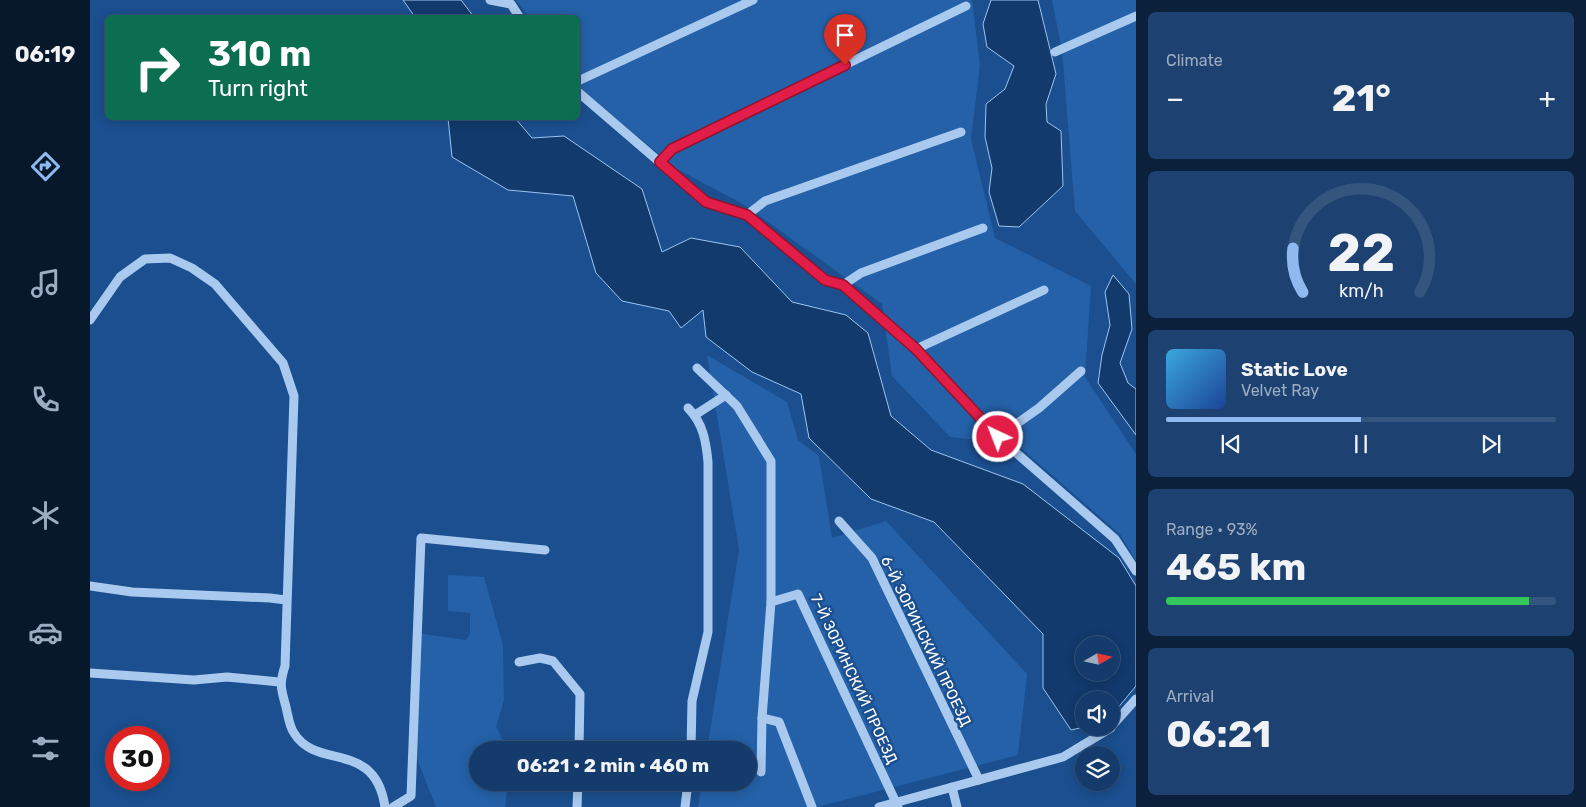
<!DOCTYPE html>
<meta charset="utf-8">
<style>
:root{--surface:#143b6b;--page:#1d4271;--text:#f1f3f6;--muted:#9dadc1;--line:#33557e;--accent:#90b9f0}
body{margin:0;font-family:Rubik,sans-serif;background:var(--page);color:var(--text);height:100vh;display:flex;flex-direction:column;font-size:19px;white-space:nowrap}
*{box-sizing:border-box;margin:0}
p{font-size:16px;color:var(--muted)}
.icon{flex:none;width:28px;height:28px;fill:none;stroke:currentColor;stroke-width:2;stroke-linecap:round;stroke-linejoin:round}
.map{position:relative;flex:1;overflow:hidden}
.drawer{display:flex;flex-direction:column;gap:12px;padding:12px;background:#0b203b;width:450px}
.drawer>*{flex:none}
.hud{position:absolute;left:15px;top:15px;width:475px;height:105px;border-radius:8px;box-shadow:0 2px 12px #0003,0 0 0 1px var(--line);background:#0b6e4f;color:#fff;overflow:hidden}
.needle{width:32px;rotate:81deg}
.fabs{position:absolute;left:985px;top:636px;display:grid;gap:10px}
.fabs a{display:grid;place-items:center;width:45px;height:45px;border-radius:50%;background:var(--surface);box-shadow:0 2px 12px #0003,0 0 0 1px var(--line);font-size:25px}
.speed{position:absolute;left:15px;top:726px;display:flex;gap:10px;font-size:25px;font-weight:700;text-align:center}
.speed>*{display:grid;place-content:center;width:65px;height:65px;border-radius:50%;background:var(--surface);box-shadow:0 2px 12px #0003,0 0 0 1px var(--line);line-height:1}
.speed .limit{border:8px solid #d22;background:#fff;color:#111}
.pin{position:absolute;display:grid;place-items:center;width:42px;height:42px;color:#fff;margin:-51px -21px;border-radius:50% 50% 50% 0;rotate:-45deg;box-shadow:0 0 5px #0007}
.pin .icon{rotate:45deg}
.me{position:absolute;width:55px;margin:-28px;rotate:317deg;stroke-linejoin:round;filter:drop-shadow(0 0 4px #0008)}
.turn{display:flex;align-items:center;gap:18px;height:105px;padding:0 20px;font-size:22px}
.turn .icon{width:65px;height:65px;stroke-width:2.5}
.turn b{display:block;font-size:35px;line-height:42px}
.big{font-size:38px;font-weight:700;line-height:1.1}
.drawer .widget{flex:1;display:flex;flex-direction:column;justify-content:center;gap:8px;min-width:0;padding:0 18px;border-radius:8px;background:var(--page)}
.drawer .dial{align-items:center;gap:0}
.dial svg{height:130px;overflow:visible;fill:none;stroke:var(--line);stroke-width:7;stroke-linecap:round;text-anchor:middle}
.dial text{fill:var(--text);stroke:none}
.song{display:flex;align-items:center;gap:15px}
.cover{width:60px;height:60px;border-radius:8px;background:linear-gradient(135deg,hsl(200 70% 55%),hsl(220 70% 35%))}
.played{height:5px;border-radius:2px;background:linear-gradient(90deg,var(--accent) 50%,var(--line) 50%)}
.keys{display:flex;justify-content:space-around;direction:ltr}
.heat{display:flex;justify-content:space-between;align-items:center;font-size:28px;direction:ltr}
.charge{height:8px;border-radius:4px;background:linear-gradient(90deg,#34c759 93%,var(--line) 0)}
.trip{position:absolute;left:379px;top:741px;width:288px;height:50px;border-radius:25px;background:var(--surface);box-shadow:0 2px 12px #0003,0 0 0 1px var(--line);font-weight:700;line-height:50px;text-align:center}
main{display:flex;flex:1;min-height:0}
.tabs{display:flex;flex-direction:column;width:90px;justify-content:space-around;align-items:center;background:#08182b;color:var(--muted)}
.tabs .icon{width:35px;height:35px}
.tabs .on{color:var(--accent)}
.tabs b{font-size:22px;color:var(--text)}
.map>svg:first-child{display:block}
.green{fill:#2461a8}
.water{fill:#123a6d;stroke:#9cc4f0;fill-rule:evenodd}
.lines{fill:none;stroke-linecap:round;stroke-linejoin:round}
.minor{stroke:#a9c9ee;stroke-width:9}
.route-casing{stroke:#92132f;stroke-width:12}
.route{stroke:#e11d48;stroke-width:9}
.labels{text-anchor:middle;dominant-baseline:central;stroke-width:5;stroke-linejoin:round;paint-order:stroke}
.street-label{font-size:15px;fill:#fff;stroke:#1b4f8f}
</style>
<main>
<nav class="tabs">
<b>06:19</b>
<svg class="icon on" aria-label="directions" viewBox="0 0 24 24"><path d="M12 3l9 9-9 9-9-9zM9 14v-3h6M13 9l2 2-2 2"/></svg>
<svg class="icon" aria-label="music" viewBox="0 0 24 24"><path d="M9 18V5l10-2v13"/><circle cx="6" cy="18" r="3"/><circle cx="16" cy="16" r="3"/></svg>
<svg class="icon" aria-label="phone" viewBox="0 0 24 24"><path d="M5 4h4l2 5-3 2q2 4 5 5l2-3 5 2v4C11 20 4 13 5 4z"/></svg>
<svg class="icon" aria-label="climate" viewBox="0 0 24 24"><path d="M12 3v18M4 7l16 10M4 17L20 7"/></svg>
<svg class="icon" aria-label="car" viewBox="0 0 24 24"><path d="M5 17H2v-5l4-1 3-4h7l3 4 3 1v5h-3M9 17h6M6 11h13"/><circle cx="7" cy="17" r="2"/><circle cx="17" cy="17" r="2"/></svg>
<svg class="icon" aria-label="filters" viewBox="0 0 24 24"><path d="M4 7h16M4 17h16"/><circle cx="9" cy="7" r="2"/><circle cx="15" cy="17" r="2"/></svg>
</nav>
<div class="map">
<svg width="1046" height="807" viewBox="0 0 1046 807">
<rect width="100%" height="100%" fill="#1b4f8f"/>
<g class="green">
<polygon points="426,0 882,0 890,66 881,139 905,238 1001,286 995,377 1046,454 1046,561 1030,534 926,444 860,437 802,376 792,304 653,204 587,169 494,92 488,84 488,18 439,17"/>
<polygon points="962,0 1046,0 1046,284 985,211 972,51"/>
<polygon points="617,355 697,402 708,440 729,456 742,538 796,521 937,674 928,755 727,807 608,807 612,783 658,782 658,750 617,750 649,550"/>
<polygon points="358,575 394,577 413,645 414,700 406,727 418,750 388,750 388,782 418,783 415,807 346,807 323,749 327,633 376,640 380,634 380,613 358,611"/>
</g>
<g class="water">
<polygon points="313,0 371,0 384,17 325,17"/>
<polygon points="901,0 948,0 966,74 956,104 957,122 971,131 973,186 929,227 909,226 899,192 902,168 895,137 896,104 915,89 924,66 897,47 893,24"/>
<path d="M358 118H425L442 138 474 136 552 189 572 252 601 238 650 247 702 302 756 315 778 333 801 416 841 450 933 484 1029 558 1046 586V686L1021 716V700H994V727L981 730 953 688V634L844 522 781 499 719 438 711 394 662 372 616 337 613 310 591 328 579 311 532 301 506 273 483 196 418 190 362 157ZM994 645H1021V672H994Z"/>
<polygon points="1023,275 1039,294 1042,329 1030,363 1038,383 1046,389 1046,435 1008,383 1012,355 1020,325 1015,292"/>
</g>
<g class="lines">
<g class="minor">
<polyline points="400,0 421,4 430,18"/>
<polyline points="965,52 1046,16"/>
<polyline points="488,81 663,0"/>
<polyline points="488,92 616,202 657,215 735,281 753,285 826,349 908,437 1025,539 1046,571"/>
<polyline points="570,162 582,149 876,6"/>
<polyline points="657,215 675,201 871,132"/>
<polyline points="753,285 771,273 893,228"/>
<path d="M0 320 30 277 55 259 80 258 102 268 125 284 193 363 204 396 195 666C189 684 191 689 196 707 198 715 199 726 204 733 227 771 285 739 295 807"/>
<polyline points="826,349 954,290"/>
<polyline points="607,368 647,406 681,461 681,602 672,718 671,772"/>
<path d="M598 408C613 423 616 441 618 462V632L602 701 601 750"/>
<polyline points="605,415 636,395"/>
<polyline points="908,437 949,408 991,371"/>
<polyline points="749,521 782,558 889,780"/>
<polyline points="0,586 42,592 180,598 196,600"/>
<polyline points="681,602 708,594 808,807"/>
<polyline points="429,662 450,658 463,661 490,694 489,750"/>
<polyline points="0,673 104,680 137,677 189,682"/>
<polyline points="672,718 689,722 722,807"/>
<polyline points="1021,727 1046,699"/>
<polyline points="862,787 867,807"/>
<polyline points="303,807 321,796 331,538 455,550"/>
<polyline points="487,807 488,782"/>
<polyline points="595,807 598,782"/>
<polyline points="789,807 973,757 1021,728"/>
</g>
</g>
<g class="lines">
<defs>
<polyline id="route" points="755,65 582,149 570,162 616,202 657,215 735,280 753,285 826,349 908,437"/>
</defs>
<use href="#route" class="route-casing"/>
<use href="#route" class="route"/>
</g>
<g class="labels">
<g class="street-label">
<text transform="translate(836 641) rotate(64)">6-Й ЗОРИНСКИЙ ПРОЕЗД</text>
<text transform="translate(764 679) rotate(65)">7-Й ЗОРИНСКИЙ ПРОЕЗД</text>
</g>
</g>
</svg>
<div class="fabs">
<a><svg class="needle" viewBox="-14 -14 28 28"><path d="M0-13l5 13h-10z" fill="#e53935"/><path d="M0 13l5-13h-10z" fill="#9dadc1"/></svg></a>
<a><svg class="icon" aria-label="sound" viewBox="0 0 24 24"><path d="M4 9h4l5-4v14l-5-4H4zM17 9q2 3 0 6"/></svg></a>
<a><svg class="icon" aria-label="layers" viewBox="0 0 24 24"><path d="M12 4l9 5-9 5-9-5zM3 14l9 5 9-5"/></svg></a>
</div>
<div class="speed"><div class="limit">30</div></div>
<div class="pin" style="left:755px;top:65px;background:#d93025"><svg class="icon" aria-label="arrive" viewBox="0 0 24 24"><path d="M6 21V4h12l-3 4 3 4H6"/></svg></div>
<svg class="me" style="left:908px;top:437px" viewBox="-20 -20 40 40"><circle r="17" fill="#e11d48" stroke="#fff" stroke-width="3"/><path d="M0-11L8 9 0 5-8 9z" fill="#fff"/></svg>
<div class="trip">06:21 · 2 min · 460 m</div>
<div class="hud">
<div class="turn"><svg class="icon" aria-label="right" viewBox="0 0 24 24"><path d="M7 20v-9h11M14 6l5 5-5 5"/></svg><div><b>310 m</b>Turn right</div></div>
</div>
</div>
<section class="drawer">
<div class="widget"><p>Climate</p>
<div class="heat"><a>−</a><b class="big">21°</b><a>+</a></div>
</div>
<div class="widget dial"><svg viewBox="0 0 100 80">
<path d="M14 69A42 42 0 1 1 86 69"/>
<path d="M14 69A42 42 0 0 1 8 42" stroke="#90b9f0"/>
<text x="50" y="56" font-size="32" font-weight="700">22</text>
<text x="50" y="72" font-size="11">km/h</text>
</svg></div>
<div class="widget">
<div class="song"><i class="cover"></i><div><b>Static Love</b><p>Velvet Ray</p></div></div>
<div class="played"></div>
<div class="keys"><svg class="icon" aria-label="previous" viewBox="0 0 24 24"><path d="M18 5L8 12l10 7zM5 5v14"/></svg><svg class="icon" aria-label="pause" viewBox="0 0 24 24"><path d="M8 5v14M16 5v14"/></svg><svg class="icon" aria-label="next" viewBox="0 0 24 24"><path d="M6 5l10 7-10 7zM19 5v14"/></svg></div>
</div>
<div class="widget"><p>Range · 93%</p><b class="big">465 km</b><div class="charge"></div></div>
<div class="widget"><p>Arrival</p><b class="big">06:21</b></div>
</section>
</main>
